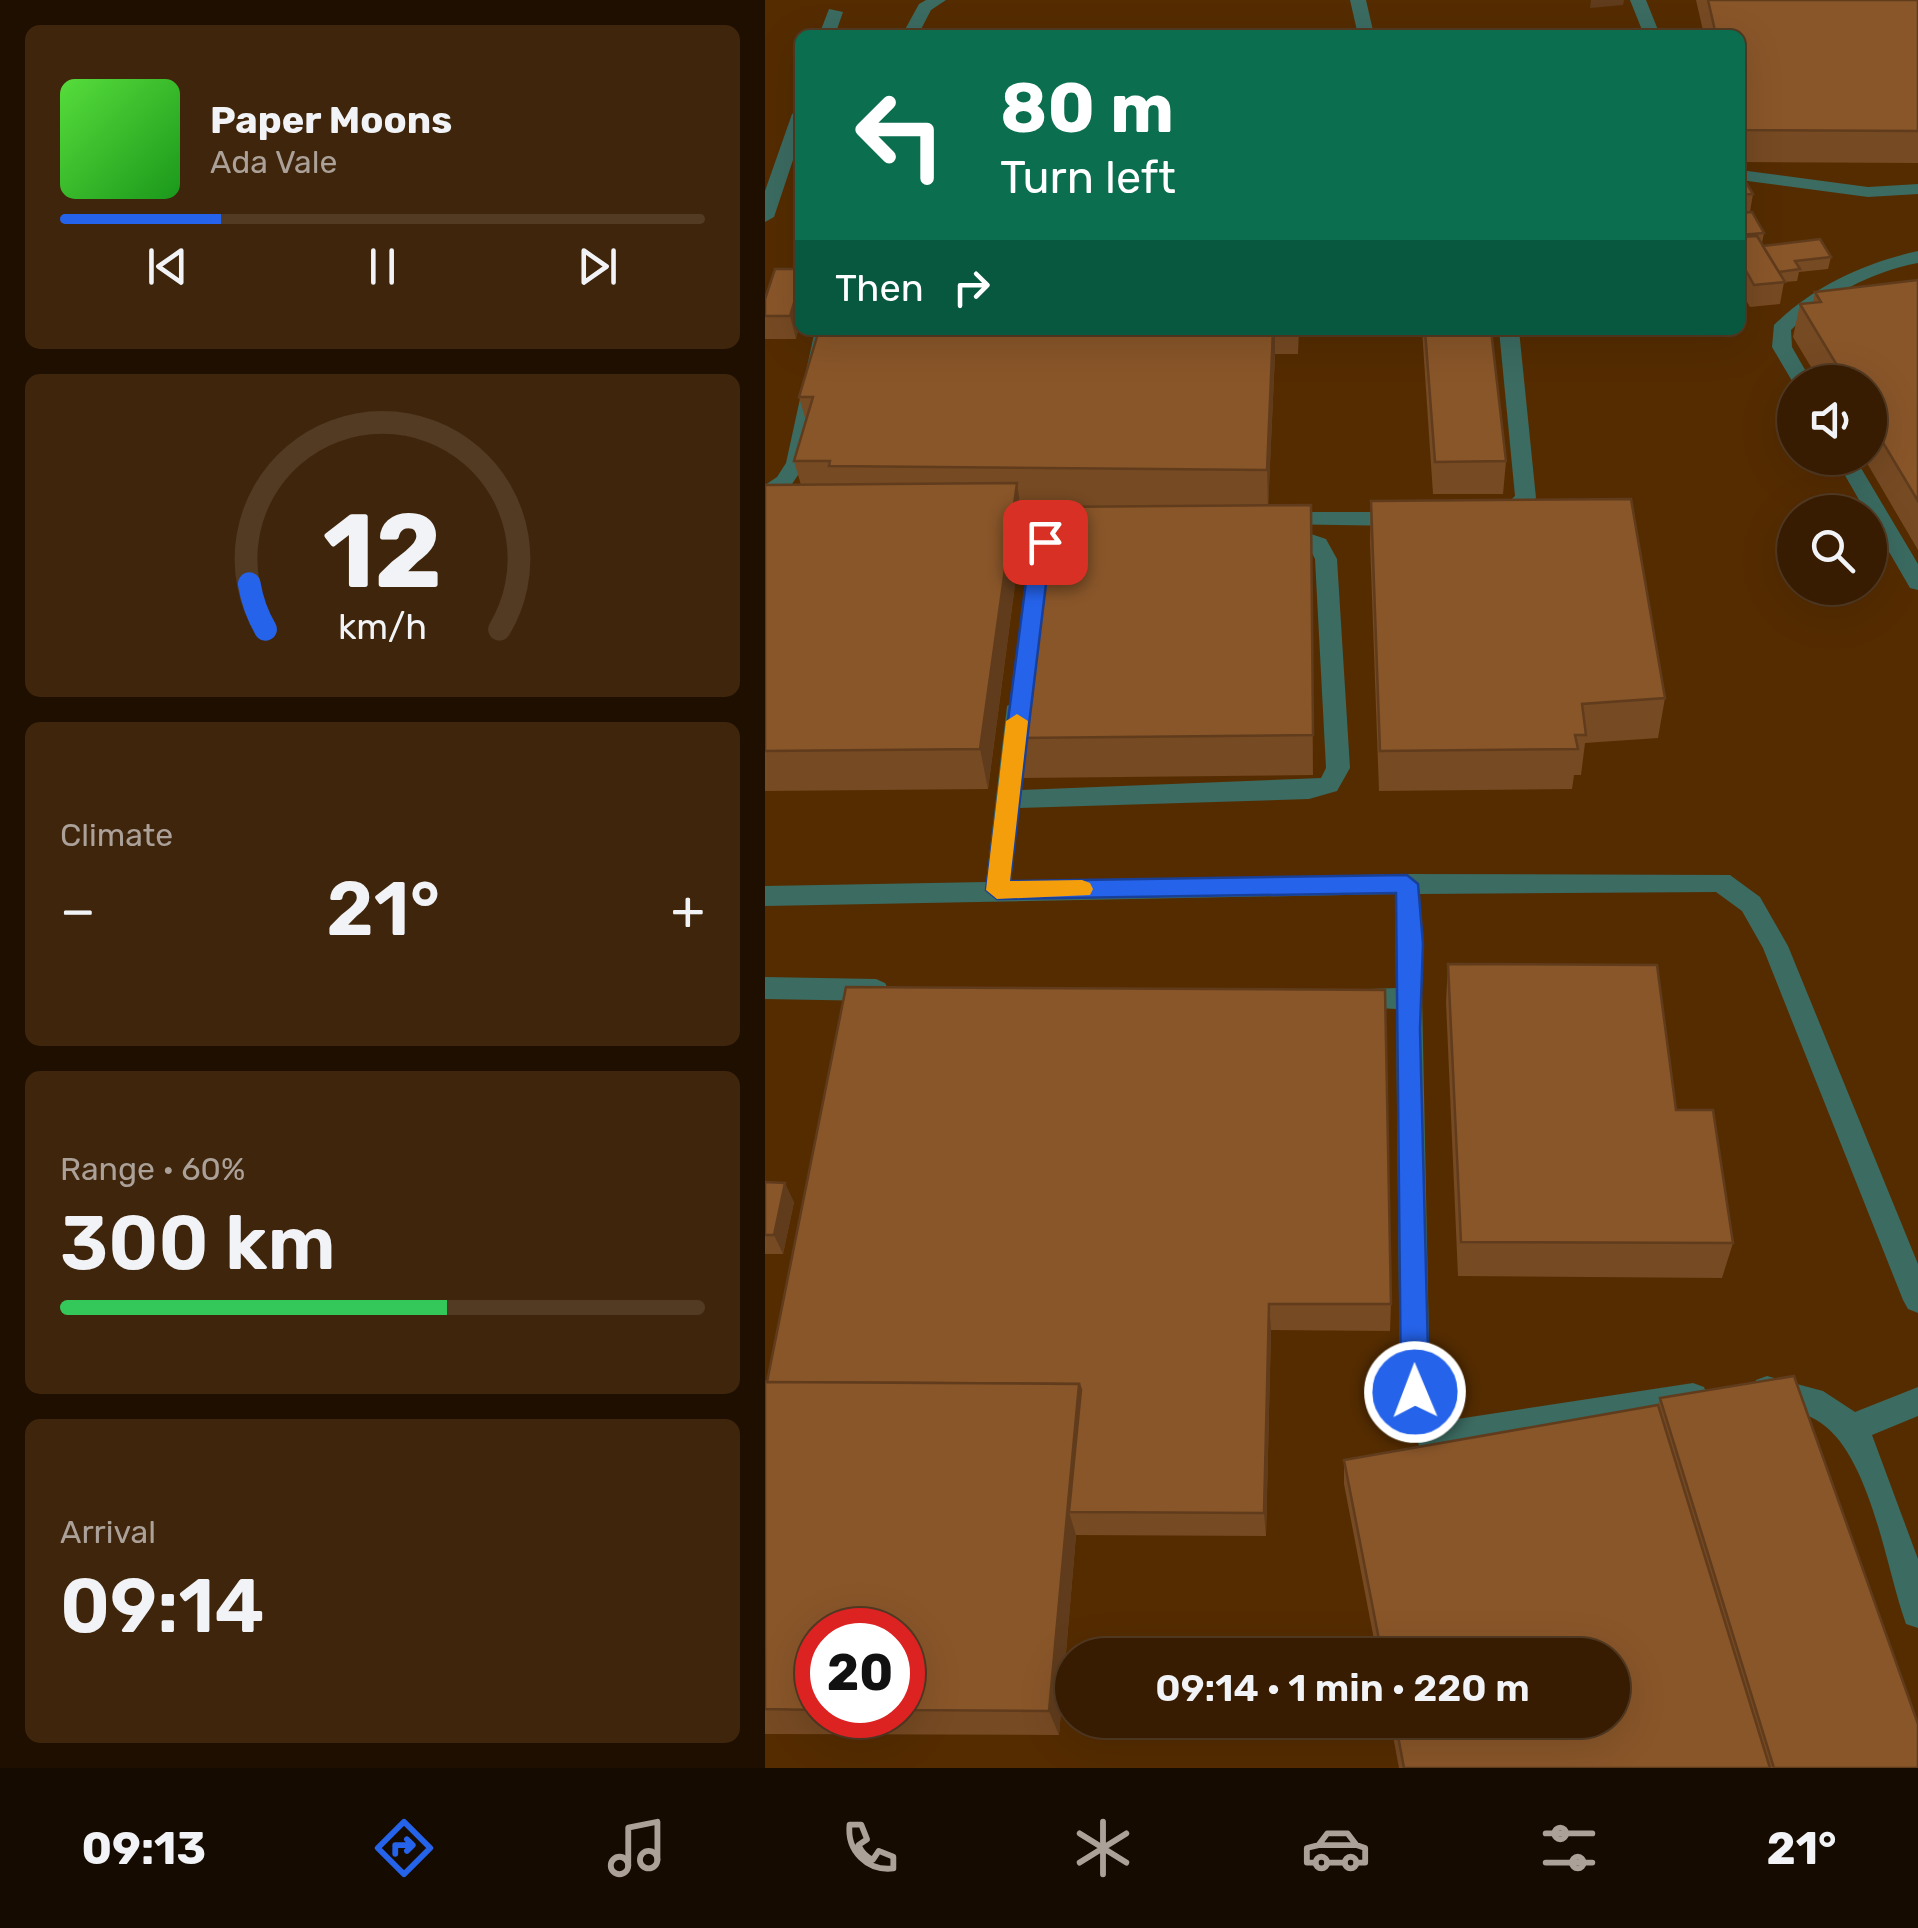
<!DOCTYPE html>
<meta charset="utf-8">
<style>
:root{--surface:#381c01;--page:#3f250b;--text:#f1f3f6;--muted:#aba199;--line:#523a23;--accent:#2563eb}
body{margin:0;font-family:Rubik,sans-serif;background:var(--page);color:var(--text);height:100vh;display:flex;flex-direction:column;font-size:38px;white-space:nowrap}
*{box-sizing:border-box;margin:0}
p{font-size:32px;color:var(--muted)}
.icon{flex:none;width:55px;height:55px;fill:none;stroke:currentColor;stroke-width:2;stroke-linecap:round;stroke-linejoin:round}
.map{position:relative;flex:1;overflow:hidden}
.details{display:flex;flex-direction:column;gap:25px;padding:25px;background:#1f0f01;width:765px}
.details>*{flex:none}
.guide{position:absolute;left:30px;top:30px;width:950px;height:305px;border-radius:15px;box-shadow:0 10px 40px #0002,0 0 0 2px var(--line);background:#0b6e4f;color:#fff;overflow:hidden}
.fabs{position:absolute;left:1012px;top:365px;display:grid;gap:20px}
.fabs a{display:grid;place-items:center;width:110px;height:110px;border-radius:50%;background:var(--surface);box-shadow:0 10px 40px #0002,0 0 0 2px var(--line);font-size:50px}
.speed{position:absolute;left:30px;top:1608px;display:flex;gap:20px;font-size:50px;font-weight:700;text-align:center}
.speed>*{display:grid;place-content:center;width:130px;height:130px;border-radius:50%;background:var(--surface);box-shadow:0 10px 40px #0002,0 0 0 2px var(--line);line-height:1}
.speed .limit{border:15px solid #d22;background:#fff;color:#111}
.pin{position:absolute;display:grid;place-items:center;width:85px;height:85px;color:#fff;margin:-42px;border-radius:20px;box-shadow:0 5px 15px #0006}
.me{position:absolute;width:110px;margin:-55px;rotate:359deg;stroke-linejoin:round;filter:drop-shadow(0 0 8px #0008)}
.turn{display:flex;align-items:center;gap:35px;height:210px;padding:0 40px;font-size:45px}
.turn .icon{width:130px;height:130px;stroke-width:2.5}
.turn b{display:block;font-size:70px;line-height:85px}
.then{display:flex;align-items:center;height:95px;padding:0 40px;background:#0003;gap:20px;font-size:38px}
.big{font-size:75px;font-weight:600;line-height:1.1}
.details .card{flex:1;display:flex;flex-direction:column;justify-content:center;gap:15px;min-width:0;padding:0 35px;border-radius:15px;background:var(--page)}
.details .dial{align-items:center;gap:0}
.dial svg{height:260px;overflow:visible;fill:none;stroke:var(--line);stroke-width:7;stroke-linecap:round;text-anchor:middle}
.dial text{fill:var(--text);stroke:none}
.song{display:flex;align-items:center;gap:30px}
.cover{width:120px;height:120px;border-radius:15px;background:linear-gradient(135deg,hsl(110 70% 55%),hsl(120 70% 35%))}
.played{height:10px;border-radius:5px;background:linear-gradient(90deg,var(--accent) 25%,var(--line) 25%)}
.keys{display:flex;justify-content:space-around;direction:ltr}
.heat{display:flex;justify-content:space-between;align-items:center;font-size:55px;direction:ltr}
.charge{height:15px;border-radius:8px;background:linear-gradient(90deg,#34c759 60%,var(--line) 0)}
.trip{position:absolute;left:290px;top:1638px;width:575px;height:100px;border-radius:50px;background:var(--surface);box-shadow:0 10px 40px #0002,0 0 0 2px var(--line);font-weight:600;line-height:100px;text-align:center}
.tab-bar{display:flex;height:160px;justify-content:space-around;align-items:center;background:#160b00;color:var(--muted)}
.tab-bar .icon{width:70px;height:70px}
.tab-bar .current{color:var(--accent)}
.tab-bar b{font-size:45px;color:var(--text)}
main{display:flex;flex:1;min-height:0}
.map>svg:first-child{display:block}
.built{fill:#552c00;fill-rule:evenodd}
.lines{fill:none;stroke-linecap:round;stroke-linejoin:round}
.minor{fill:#3b6b61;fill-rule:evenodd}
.wall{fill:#764a23;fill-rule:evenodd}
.shaded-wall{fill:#603c1d}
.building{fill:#895629;stroke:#603c1d;stroke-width:2.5}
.route{fill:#2563eb;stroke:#184099;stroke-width:2.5}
.slow{fill:#f59e0b}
</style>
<main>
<section class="details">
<div class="card">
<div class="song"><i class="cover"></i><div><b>Paper Moons</b><p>Ada Vale</p></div></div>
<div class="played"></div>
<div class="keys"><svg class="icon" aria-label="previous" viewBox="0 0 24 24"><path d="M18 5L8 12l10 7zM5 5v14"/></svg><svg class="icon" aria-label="pause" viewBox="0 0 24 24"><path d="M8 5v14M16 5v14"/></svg><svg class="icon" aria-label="next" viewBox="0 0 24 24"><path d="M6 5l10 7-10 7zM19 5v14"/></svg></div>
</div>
<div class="card dial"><svg viewBox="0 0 100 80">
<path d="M14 69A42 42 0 1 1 86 69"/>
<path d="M14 69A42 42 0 0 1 9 55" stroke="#2563eb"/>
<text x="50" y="56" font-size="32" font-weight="700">12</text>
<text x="50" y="72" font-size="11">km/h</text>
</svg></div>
<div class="card"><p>Climate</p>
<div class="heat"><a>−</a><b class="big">21°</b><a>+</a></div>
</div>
<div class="card"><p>Range · 60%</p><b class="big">300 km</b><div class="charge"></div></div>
<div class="card"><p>Arrival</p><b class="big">09:14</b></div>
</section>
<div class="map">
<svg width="1153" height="1768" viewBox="0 0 1153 1768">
<rect width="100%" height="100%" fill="#4a2501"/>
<path class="built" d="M0 0H1153V1768H0ZM35 35H975V330H35ZM1030 382H1105V458H1030ZM1030 512H1105V588H1030ZM52 1630H138V1715H52ZM308 1655H848V1720H308Z"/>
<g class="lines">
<g class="minor">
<polygon points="161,0 181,0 166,10 153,35 137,35 154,4"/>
<polygon points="585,0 601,0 609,35 593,35"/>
<polygon points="865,0 881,0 895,35 879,35"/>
<polygon points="64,9 78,12 70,35 54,35"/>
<polygon points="35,109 35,139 9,217 0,222 0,191 27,114"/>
<polygon points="975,170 1103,187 1153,184 1153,194 1103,197 975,180"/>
<path d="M1153 251V263C1106 272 1060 296 1026 330L1027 347 1047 382H1030V386L1007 347 1009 325C1049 286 1099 263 1153 251Z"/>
<polygon points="50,330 70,330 41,463 23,490 0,499 0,485 12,477 21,463"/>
<polygon points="734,330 754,330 771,498 743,524 736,526 725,519 750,496"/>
<polygon points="1070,458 1090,458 1153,564 1153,590 1145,588 1105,519 1105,512 1101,512"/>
<polygon points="226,510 311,510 322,517 311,524 219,522 215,517 219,512"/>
<polygon points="516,512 636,512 647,519 636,526 509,524 505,519"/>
<polygon points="516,530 534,530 561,539 572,559 585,768 572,791 544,799 254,808 246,882 642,874 965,875 995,897 1023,946 1153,1264 1153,1313 1143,1309 1138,1300 998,948 977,911 951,892 655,894 665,1392 661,1402 650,1406 639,1402 635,1392 631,1009 577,1006 573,998 577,990 631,988 630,894 0,906 0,886 221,882 242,706 254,698 266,706 256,790 556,778 561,768 550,559 545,549 508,542 505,537"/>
<polygon points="0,977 111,979 120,983 124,990 120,997 111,1001 0,999"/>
<path d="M1002 1376 1058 1391 1090 1412 1153 1387V1416L1107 1435 1153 1559V1628L1141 1624 1137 1612C1120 1559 1103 1455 1056 1423 1036 1409 1013 1409 991 1400L987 1390 991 1380Z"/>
<polygon points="928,1383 939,1387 943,1397 939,1407 928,1411 666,1453 655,1448 651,1438 655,1428 666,1423"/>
</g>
</g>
<g class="wall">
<polygon points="931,0 1153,0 1153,163 975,162 975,35 939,35"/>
<polygon points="975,172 988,194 985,212 999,233 997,243 998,246 1066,257 1063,269 1034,272 1032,281 1019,282 1015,304 985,307 975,290"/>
<polygon points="35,269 31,339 0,339 0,299"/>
<polygon points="1153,280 1153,550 1099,458 1105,458 1105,382 1055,382 1028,337 1035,304 1048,303 1050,292"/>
<polygon points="54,330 534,330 533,354 510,354 503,506 546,505 548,775 257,778 249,738 278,509 256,509 258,524 223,789 0,791 0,485 36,485 29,461 41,421 34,397"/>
<polygon points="657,330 726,330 741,461 738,494 668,494"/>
<polygon points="606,501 900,698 893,738 820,743 816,775 809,775 807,789 614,791 605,542"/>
<polygon points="683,964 911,1110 968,1243 957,1278 693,1276 681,1002"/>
<path d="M81 987 626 1304 625 1331 506 1330 501 1536 311 1535 294 1735 0 1734V1382H2ZM52 1630H138V1715H52Z"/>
<polygon points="0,1182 29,1202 18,1254 0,1254"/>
<polygon points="895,1398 1153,1768 634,1768 625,1720 848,1720 848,1655 612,1655 579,1484 579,1460 893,1405"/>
</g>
<g class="shaded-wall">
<polygon points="826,0 859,0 858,5 825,8"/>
<polygon points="35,283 35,324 31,339 25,316"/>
<polygon points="508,330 510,330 510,354 503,511 502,470"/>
<polygon points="252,483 258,524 223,789 215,749"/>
<polygon points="20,1183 29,1202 18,1254 9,1235"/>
<polygon points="504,1304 506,1330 501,1536 499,1513"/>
<polygon points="314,1384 322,1416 304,1512 311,1535 294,1735 284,1711"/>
</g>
<g class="building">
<polygon points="943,0 1153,0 1153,131 975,130 975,35 951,35"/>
<polygon points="975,172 988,194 975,195"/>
<polygon points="987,212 999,233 975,235 975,213"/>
<polygon points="992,236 1020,282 989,285 975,260 975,237"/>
<polygon points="1055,239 1066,257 1030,261 1035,269 1014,272 998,246"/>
<polygon points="10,269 35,269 35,283 25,316 0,316 0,299"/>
<polygon points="1153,280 1153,501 1105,421 1105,382 1082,382 1035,304 1056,302 1050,292"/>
<polygon points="54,330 508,330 502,470 64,466 65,461 29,461 48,397 34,397"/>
<polygon points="660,330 726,330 741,461 670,462"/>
<polygon points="252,483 215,749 0,751 0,485"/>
<polygon points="866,499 900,698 817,704 821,735 810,735 813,749 615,751 606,501"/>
<polygon points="546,505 548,735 249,738 278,507"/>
<polygon points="683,964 892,965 911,1110 948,1110 968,1243 696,1242"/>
<polygon points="81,987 620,990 626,1304 504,1304 499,1513 304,1512 316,1390 314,1384 2,1382"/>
<polygon points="0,1182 20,1183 9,1235 0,1235"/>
<polygon points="1029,1376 1153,1724 1153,1768 1009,1768 895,1398"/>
<polygon points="0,1382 314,1384 284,1711 138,1710 138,1630 52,1630 52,1710 0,1709"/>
<polygon points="893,1405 1005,1768 639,1768 630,1720 848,1720 848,1655 617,1655 579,1460"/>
</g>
<polygon class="route" points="280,536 290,542 285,551 245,881 642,875 653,884 658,944 655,1029 664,1392 660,1401 650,1405 640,1401 636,1392 631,893 232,899 221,890 265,551 273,538"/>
<polygon class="slow" points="252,714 263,721 245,881 317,880 325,883 328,889 325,895 232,899 221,890 241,721"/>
</svg>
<div class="fabs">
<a><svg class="icon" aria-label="sound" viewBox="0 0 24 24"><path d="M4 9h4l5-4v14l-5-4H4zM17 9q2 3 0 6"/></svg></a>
<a><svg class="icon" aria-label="search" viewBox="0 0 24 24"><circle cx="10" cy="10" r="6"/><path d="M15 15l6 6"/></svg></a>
</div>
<div class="speed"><div class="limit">20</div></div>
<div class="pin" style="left:280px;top:542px;background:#d93025"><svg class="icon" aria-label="arrive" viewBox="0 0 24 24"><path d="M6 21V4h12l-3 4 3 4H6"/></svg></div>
<svg class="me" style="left:650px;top:1392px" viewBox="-20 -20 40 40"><circle r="17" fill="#2563eb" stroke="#fff" stroke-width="3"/><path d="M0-11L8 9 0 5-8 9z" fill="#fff"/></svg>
<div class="trip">09:14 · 1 min · 220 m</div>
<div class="guide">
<div class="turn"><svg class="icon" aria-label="left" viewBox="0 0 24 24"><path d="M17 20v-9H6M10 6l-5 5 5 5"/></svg><div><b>80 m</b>Turn left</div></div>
<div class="then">Then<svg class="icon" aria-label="right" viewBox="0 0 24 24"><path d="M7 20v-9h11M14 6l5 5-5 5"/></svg></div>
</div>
</div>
</main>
<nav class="tab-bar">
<b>09:13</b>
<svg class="icon current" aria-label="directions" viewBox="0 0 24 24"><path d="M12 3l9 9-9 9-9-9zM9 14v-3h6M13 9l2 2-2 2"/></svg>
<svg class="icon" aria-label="music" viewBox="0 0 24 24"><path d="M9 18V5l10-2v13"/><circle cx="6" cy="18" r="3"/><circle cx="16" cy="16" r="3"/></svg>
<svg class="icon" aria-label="phone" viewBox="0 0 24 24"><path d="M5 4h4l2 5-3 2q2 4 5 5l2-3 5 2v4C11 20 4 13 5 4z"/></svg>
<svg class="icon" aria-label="climate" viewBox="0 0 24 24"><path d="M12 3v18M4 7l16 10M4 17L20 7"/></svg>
<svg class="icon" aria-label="car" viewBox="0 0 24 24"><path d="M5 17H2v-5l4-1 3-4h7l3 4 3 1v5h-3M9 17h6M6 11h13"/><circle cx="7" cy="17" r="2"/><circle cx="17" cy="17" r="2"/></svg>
<svg class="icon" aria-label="filters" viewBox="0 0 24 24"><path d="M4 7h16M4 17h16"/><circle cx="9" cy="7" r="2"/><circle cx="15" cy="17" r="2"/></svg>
<b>21°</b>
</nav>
